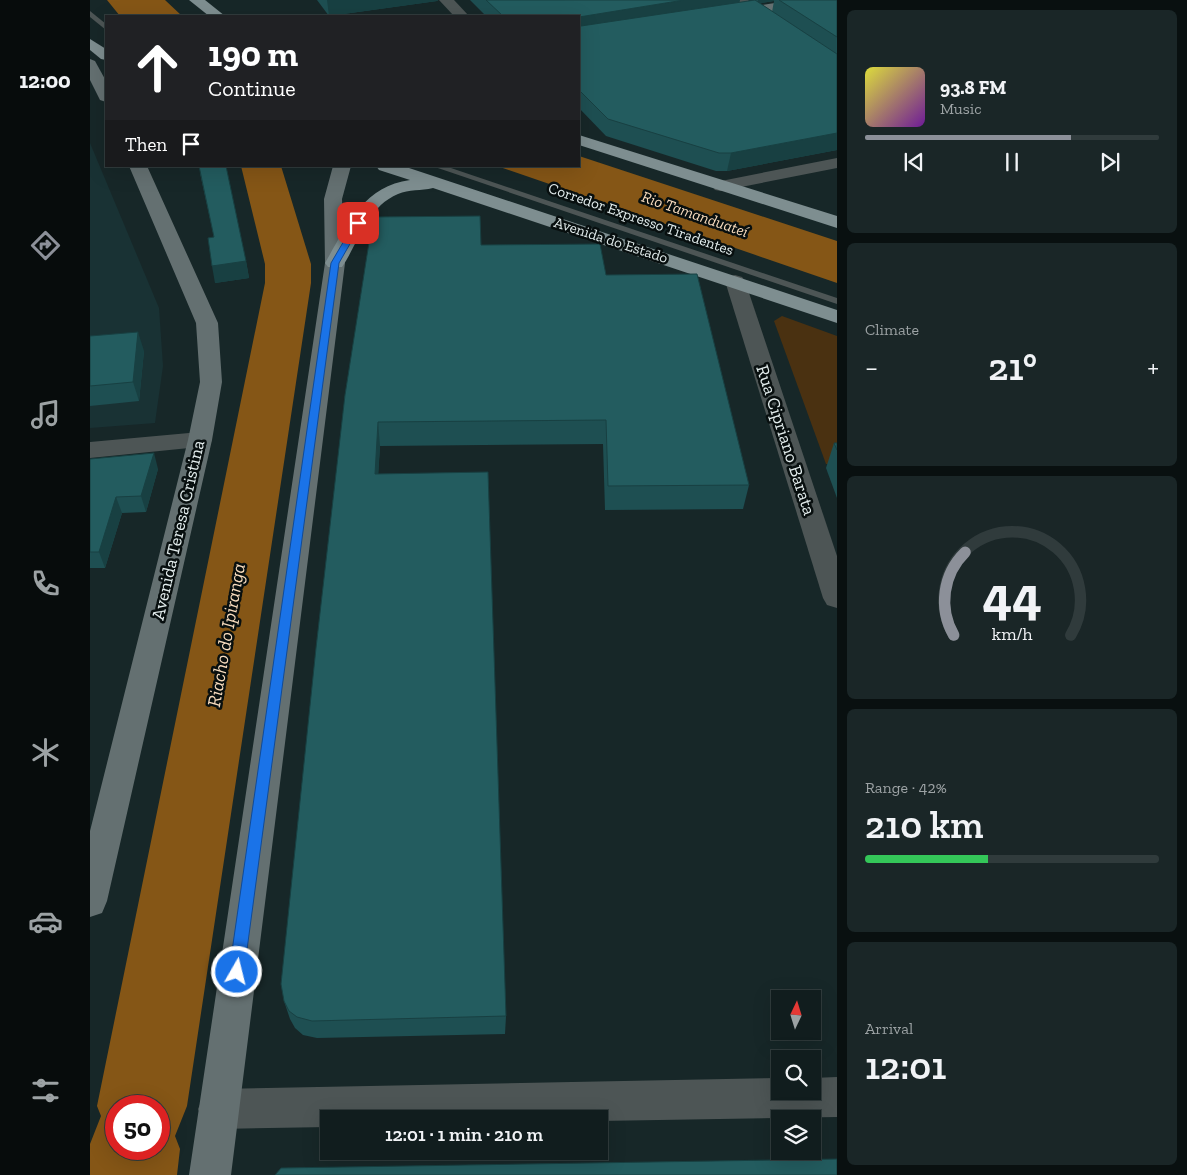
<!DOCTYPE html>
<meta charset="utf-8">
<style>
:root{--surface:#111d1e;--page:#1a2627;--text:#f1f3f6;--muted:#9ca2a4;--line:#303b3c;--accent:#8c9099}
body{margin:0;font-family:"Zilla Slab",serif;background:var(--page);color:var(--text);height:100vh;display:flex;flex-direction:column;font-size:19px;white-space:nowrap}
*{box-sizing:border-box;margin:0}
p{font-size:16px;color:var(--muted)}
.icon{flex:none;width:28px;height:28px;fill:none;stroke:currentColor;stroke-width:2;stroke-linecap:round;stroke-linejoin:round}
.map{position:relative;flex:1;overflow:hidden}
.sheet{display:flex;flex-direction:column;gap:10px;padding:10px;background:#091010;width:350px}
.sheet>*{flex:none}
.hud{position:absolute;left:15px;top:15px;width:475px;height:152px;border-radius:0px;box-shadow:0 5px 20px #0002,0 0 0 1px var(--line);background:#202124;color:#fff;overflow:hidden}
.needle{width:32px;rotate:4deg}
.controls{position:absolute;left:681px;top:990px;display:grid;gap:10px}
.controls a{display:grid;place-items:center;width:50px;height:50px;border-radius:0px;background:var(--surface);box-shadow:0 5px 20px #0002,0 0 0 1px var(--line);font-size:25px}
.speed{position:absolute;left:15px;top:1095px;display:flex;gap:10px;font-size:25px;font-weight:700;text-align:center}
.speed>*{display:grid;place-content:center;width:65px;height:65px;border-radius:50%;background:var(--surface);box-shadow:0 5px 20px #0002,0 0 0 1px var(--line);line-height:1}
.speed .limit{border:8px solid #d22;background:#fff;color:#111}
.pin{position:absolute;display:grid;place-items:center;width:42px;height:42px;color:#fff;margin:-21px;border-radius:10px;box-shadow:0 2px 8px #0006}
.me{position:absolute;width:55px;margin:-28px;rotate:8deg;stroke-linejoin:round;filter:drop-shadow(0 0 4px #0008)}
.turn{display:flex;align-items:center;gap:18px;height:105px;padding:0 20px;font-size:22px}
.turn .icon{width:65px;height:65px;stroke-width:2.5}
.turn b{display:block;font-size:35px;line-height:42px}
.then{display:flex;align-items:center;height:48px;padding:0 20px;background:#0003;gap:10px;font-size:19px}
.big{font-size:38px;font-weight:600;line-height:1.1}
.sheet .card{flex:1;display:flex;flex-direction:column;justify-content:center;gap:8px;min-width:0;padding:0 18px;border-radius:8px;background:var(--page)}
.sheet .dial{align-items:center;gap:0}
.dial svg{height:130px;overflow:visible;fill:none;stroke:var(--line);stroke-width:7;stroke-linecap:round;text-anchor:middle}
.dial text{fill:var(--text);stroke:none}
.song{display:flex;align-items:center;gap:15px}
.cover{width:60px;height:60px;border-radius:8px;background:linear-gradient(135deg,hsl(60 70% 55%),hsl(280 70% 35%))}
.played{height:5px;border-radius:2px;background:linear-gradient(90deg,var(--accent) 70%,var(--line) 70%)}
.keys{display:flex;justify-content:space-around;direction:ltr}
.heat{display:flex;justify-content:space-between;align-items:center;font-size:28px;direction:ltr}
.charge{height:8px;border-radius:4px;background:linear-gradient(90deg,#34c759 42%,var(--line) 0)}
.trip{position:absolute;left:230px;top:1110px;width:288px;height:50px;border-radius:0px;background:var(--surface);box-shadow:0 5px 20px #0002,0 0 0 1px var(--line);font-weight:600;line-height:50px;text-align:center}
main{display:flex;flex:1;min-height:0}
.tabs{display:flex;flex-direction:column;width:90px;justify-content:space-around;align-items:center;background:#070c0c;color:var(--muted)}
.tabs .icon{width:35px;height:35px}
.tabs .on{color:var(--accent)}
.tabs b{font-size:22px;color:var(--text)}
.map>svg:first-child{display:block}
.built{fill:#193234}
.green{fill:#4a3111}
.water{fill:#855616}
.lines{fill:none;stroke-linecap:round;stroke-linejoin:round}
.river{fill:#855616;fill-rule:evenodd}
.service{fill:#4d5555;fill-rule:evenodd}
.minor{fill:#4d5555;fill-rule:evenodd}
.secondary{fill:#647071;fill-rule:evenodd}
.trunk{fill:#7e8e90;fill-rule:evenodd}
.wall{fill:#1e4f52;fill-rule:evenodd}
.shaded-wall{fill:#184042}
.building{fill:#235c5f;stroke:#184042}
.route{fill:#1a73e8;stroke:#114b97}
.labels{text-anchor:middle;dominant-baseline:central;stroke-width:5;stroke-linejoin:round;paint-order:stroke}
.far-street-label{font-size:15px;fill:#e3eded;stroke:#080f0f}
.far-water-label{font-size:16px;font-style:italic;fill:#f8dcbe;stroke:#080f0f}
.street-label{font-size:18px;fill:#e3eded;stroke:#080f0f}
.water-label{font-size:19px;font-style:italic;fill:#f8dcbe;stroke:#080f0f}
</style>
<main>
<nav class="tabs">
<b>12:00</b>
<svg class="icon on" aria-label="directions" viewBox="0 0 24 24"><path d="M12 3l9 9-9 9-9-9zM9 14v-3h6M13 9l2 2-2 2"/></svg>
<svg class="icon" aria-label="music" viewBox="0 0 24 24"><path d="M9 18V5l10-2v13"/><circle cx="6" cy="18" r="3"/><circle cx="16" cy="16" r="3"/></svg>
<svg class="icon" aria-label="phone" viewBox="0 0 24 24"><path d="M5 4h4l2 5-3 2q2 4 5 5l2-3 5 2v4C11 20 4 13 5 4z"/></svg>
<svg class="icon" aria-label="climate" viewBox="0 0 24 24"><path d="M12 3v18M4 7l16 10M4 17L20 7"/></svg>
<svg class="icon" aria-label="car" viewBox="0 0 24 24"><path d="M5 17H2v-5l4-1 3-4h7l3 4 3 1v5h-3M9 17h6M6 11h13"/><circle cx="7" cy="17" r="2"/><circle cx="17" cy="17" r="2"/></svg>
<svg class="icon" aria-label="filters" viewBox="0 0 24 24"><path d="M4 7h16M4 17h16"/><circle cx="9" cy="7" r="2"/><circle cx="15" cy="17" r="2"/></svg>
</nav>
<div class="map">
<svg width="747" height="1175" viewBox="0 0 747 1175">
<rect width="100%" height="100%" fill="#172728"/>
<polygon class="built" points="0,143 69,308 73,366 65,423 0,428"/>
<polygon class="green" points="692,316 747,336 747,464 736,464 684,321"/>
<g class="water">
<polygon points="17,0 75,0 92,16 30,16"/>
<polygon points="489,156 747,241 747,283 407,166 489,166"/>
</g>
<g class="lines">
<path class="river" d="M151 166H191L221 264V283L97 1106 85 1136 90 1149 87 1175H0V1144L11 1116 7 1106 175 283V264ZM26 1106H69V1149H26Z"/>
<g class="service">
<polygon points="0,11 16,24 16,30 0,17"/>
<polygon points="342,166 355,166 747,298 747,304"/>
</g>
<g class="minor">
<polygon points="349,0 364,0 379,16 364,16"/>
<polygon points="642,0 658,0 747,59 747,71 742,69"/>
<polygon points="747,158 747,168 631,191 625,190 622,186 625,182 631,181"/>
<polygon points="645,275 652,277 655,281 747,556 747,608 737,605 733,598 635,281 638,277"/>
<polygon points="110,432 119,434 122,440 119,446 0,458 0,442"/>
<polygon points="747,1077 747,1117 509,1121 509,1119 239,1119 239,1127 128,1129 114,1123 108,1109 114,1095 128,1089 690,1078 690,1091 722,1091 722,1078"/>
</g>
<g class="secondary">
<polygon points="704,0 738,0 731,4 641,18 634,14 641,10"/>
<polygon points="0,59 5,61 16,81 16,102 10,100 0,80"/>
<polygon points="39,166 57,166 128,323 132,382 122,440 17,901 12,913 0,917 0,831 98,440 110,382 106,323"/>
<polygon points="243,166 261,166 252,199 255,263 141,1175 99,1175 235,263 234,199"/>
</g>
<g class="trunk">
<polygon points="99,0 115,0 135,16 119,16"/>
<polygon points="0,39 16,49 16,60 11,59 0,50"/>
<polygon points="489,135 747,216 747,228 489,145"/>
<path d="M286 166H313L747 310V323L343 188C331 191 319 189 308 194 277 207 269 242 252 267H238L235 263C256 227 273 186 320 180L289 170Z"/>
</g>
</g>
<g class="wall">
<polygon points="227,0 348,0 347,1 239,16"/>
<path d="M380 0H650L649 3 662 1 661 0H747V150L637 171H626L516 136 489 108V16H396ZM684 1 682 12 670 3Z"/>
<polygon points="110,173 156,261 159,278 125,283 124,237"/>
<polygon points="391,245 516,275 659,485 653,509 515,510 513,444 290,446 288,474 416,1016 415,1034 227,1038 213,1035 205,1028 200,1019 194,1001 255,395"/>
<polygon points="0,336 54,351 49,401 0,406"/>
<polygon points="744,443 747,443 747,498 736,468"/>
<polygon points="0,459 68,469 56,512 32,513 15,568 0,568"/>
</g>
<g class="shaded-wall">
<polygon points="237,0 348,0 347,1 239,16"/>
<polygon points="594,0 650,0 648,7 489,33 489,17"/>
<polygon points="668,0 684,0 684,1 667,4"/>
<polygon points="747,133 747,150 637,171 641,153"/>
<polygon points="156,261 159,278 125,283 122,266"/>
<polygon points="48,332 54,351 49,401 43,382"/>
<polygon points="288,422 290,446 287,498 285,474"/>
<polygon points="64,453 68,469 56,512 51,496"/>
<polygon points="26,497 32,513 15,568 9,552"/>
</g>
<g class="building">
<polygon points="396,0 594,0 489,17 413,16"/>
<polygon points="665,0 747,54 747,133 641,153 629,153 518,119 489,90 489,19 491,26"/>
<polygon points="689,0 747,0 747,37"/>
<polygon points="109,166 136,166 156,261 122,266 118,238 124,237"/>
<polygon points="390,216 391,245 510,244 516,275 607,274 659,485 518,486 516,420 288,422 285,474 398,472 416,1016 222,1021 207,1017 199,1011 194,1001 191,984 226,648 255,395 283,217"/>
<polygon points="48,332 43,382 0,386 0,336"/>
<polygon points="744,443 747,443 747,450"/>
<polygon points="64,453 51,496 26,497 9,552 0,552 0,459"/>
<polygon points="747,1159 747,1175 185,1175 191,1168"/>
</g>
<polygon class="route" points="265,222 272,223 249,263 154,972 152,977 147,979 142,977 139,972 241,263"/>
<g class="labels">
<g class="far-street-label">
<text transform="translate(551 219) rotate(19)">Corredor Expresso Tiradentes</text>
<text transform="translate(521 240) rotate(18)">Avenida do Estado</text>
</g>
<g class="far-water-label">
<text transform="translate(605 214) rotate(19)">Rio Tamanduateí</text>
</g>
<g class="street-label">
<text transform="translate(696 440) rotate(72)">Rua Cipriano Barata</text>
<text transform="translate(88 530) rotate(-77)">Avenida Teresa Cristina</text>
</g>
<g class="water-label">
<text transform="translate(136 635) rotate(-80)">Riacho do Ipiranga</text>
</g>
</g>
</svg>
<div class="controls">
<a><svg class="needle" viewBox="-14 -14 28 28"><path d="M0-13l5 13h-10z" fill="#e53935"/><path d="M0 13l5-13h-10z" fill="#9ca2a4"/></svg></a>
<a><svg class="icon" aria-label="search" viewBox="0 0 24 24"><circle cx="10" cy="10" r="6"/><path d="M15 15l6 6"/></svg></a>
<a><svg class="icon" aria-label="layers" viewBox="0 0 24 24"><path d="M12 4l9 5-9 5-9-5zM3 14l9 5 9-5"/></svg></a>
</div>
<div class="speed"><div class="limit">50</div></div>
<div class="pin" style="left:268px;top:223px;background:#d93025"><svg class="icon" aria-label="arrive" viewBox="0 0 24 24"><path d="M6 21V4h12l-3 4 3 4H6"/></svg></div>
<svg class="me" style="left:147px;top:972px" viewBox="-20 -20 40 40"><circle r="17" fill="#1a73e8" stroke="#fff" stroke-width="3"/><path d="M0-11L8 9 0 5-8 9z" fill="#fff"/></svg>
<div class="trip">12:01 · 1 min · 210 m</div>
<div class="hud">
<div class="turn"><svg class="icon" aria-label="ahead" viewBox="0 0 24 24"><path d="M12 20V5M6 11l6-6 6 6"/></svg><div><b>190 m</b>Continue</div></div>
<div class="then">Then<svg class="icon" aria-label="arrive" viewBox="0 0 24 24"><path d="M6 21V4h12l-3 4 3 4H6"/></svg></div>
</div>
</div>
<section class="sheet">
<div class="card">
<div class="song"><i class="cover"></i><div><b>93.8 FM</b><p>Music</p></div></div>
<div class="played"></div>
<div class="keys"><svg class="icon" aria-label="previous" viewBox="0 0 24 24"><path d="M18 5L8 12l10 7zM5 5v14"/></svg><svg class="icon" aria-label="pause" viewBox="0 0 24 24"><path d="M8 5v14M16 5v14"/></svg><svg class="icon" aria-label="next" viewBox="0 0 24 24"><path d="M6 5l10 7-10 7zM19 5v14"/></svg></div>
</div>
<div class="card"><p>Climate</p>
<div class="heat"><a>−</a><b class="big">21°</b><a>+</a></div>
</div>
<div class="card dial"><svg viewBox="0 0 100 80">
<path d="M14 69A42 42 0 1 1 86 69"/>
<path d="M14 69A42 42 0 0 1 21 18" stroke="#8c9099"/>
<text x="50" y="56" font-size="32" font-weight="700">44</text>
<text x="50" y="72" font-size="11">km/h</text>
</svg></div>
<div class="card"><p>Range · 42%</p><b class="big">210 km</b><div class="charge"></div></div>
<div class="card"><p>Arrival</p><b class="big">12:01</b></div>
</section>
</main>
